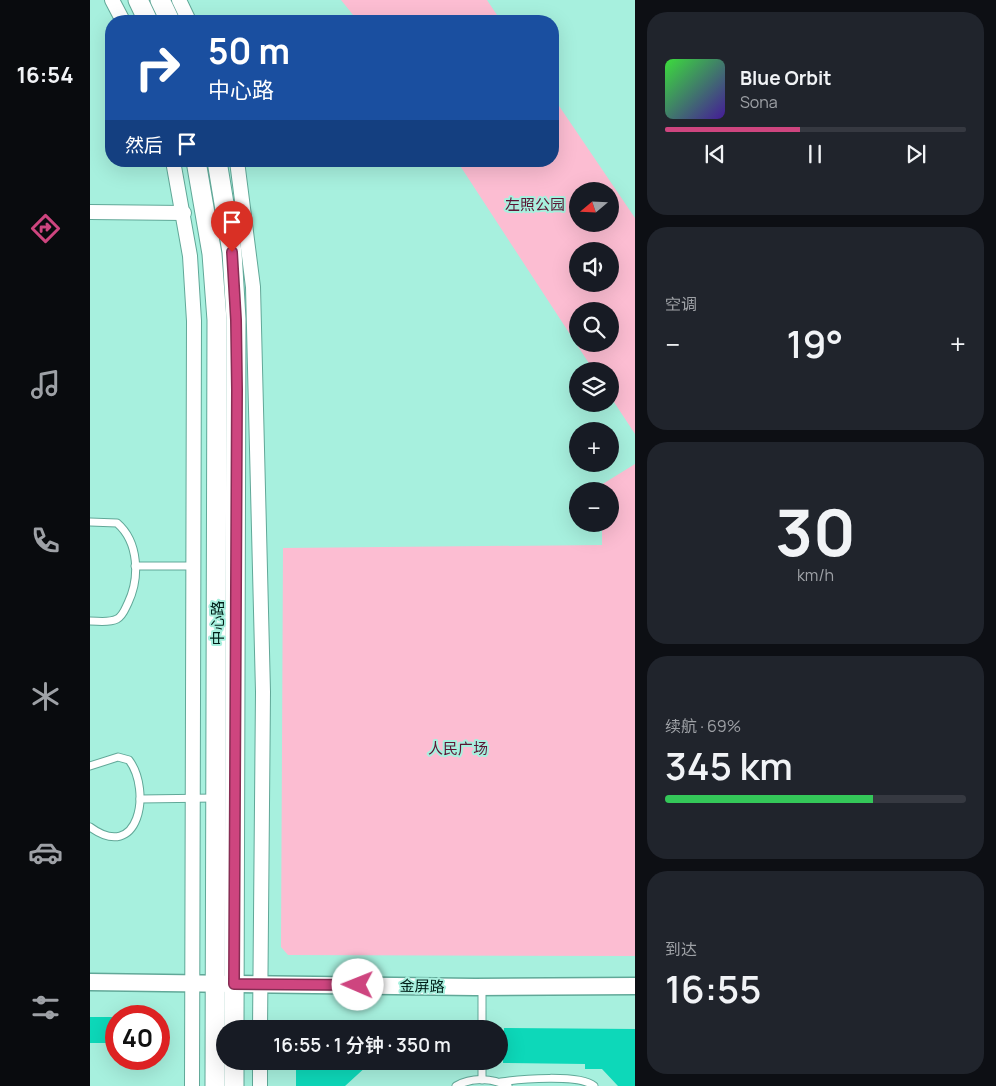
<!DOCTYPE html>
<html lang="zh">
<meta charset="utf-8">
<style>
:root{--surface:#171b24;--page:#20242c;--text:#f1f3f6;--muted:#9ea1a6;--line:#363941;--accent:#ce457f}
body{margin:0;font-family:Manrope,"Noto Sans SC",sans-serif;background:var(--page);color:var(--text);height:100vh;display:flex;flex-direction:column;font-size:19px;white-space:nowrap}
*{box-sizing:border-box;margin:0}
p{font-size:16px;color:var(--muted)}
.icon{flex:none;width:28px;height:28px;fill:none;stroke:currentColor;stroke-width:2;stroke-linecap:round;stroke-linejoin:round}
.map{position:relative;flex:1;overflow:hidden}
.drawer{display:flex;flex-direction:column;gap:12px;padding:12px;background:#0d0f14;width:361px}
.drawer>*{flex:none}
.top-card{position:absolute;left:15px;top:15px;width:454px;height:152px;border-radius:20px;box-shadow:0 5px 20px #0002;background:#1a4fa0;color:#fff;overflow:hidden}
.needle{width:32px;rotate:251deg}
.tools{position:absolute;left:479px;top:182px;display:grid;gap:10px}
.tools a{display:grid;place-items:center;width:50px;height:50px;border-radius:50%;background:var(--surface);box-shadow:0 5px 20px #0002;font-size:25px}
.speed{position:absolute;left:15px;top:1005px;display:flex;gap:10px;font-size:25px;font-weight:700;text-align:center}
.speed>*{display:grid;place-content:center;width:65px;height:65px;border-radius:50%;background:var(--surface);box-shadow:0 5px 20px #0002;line-height:1}
.speed .limit{border:8px solid #d22;background:#fff;color:#111}
.pin{position:absolute;display:grid;place-items:center;width:42px;height:42px;color:#fff;margin:-51px -21px;border-radius:50% 50% 50% 0;rotate:-45deg;box-shadow:0 0 5px #0007}
.pin .icon{rotate:45deg}
.me{position:absolute;width:55px;margin:-28px;rotate:271deg;stroke-linejoin:round;filter:drop-shadow(0 0 4px #0008)}
.turn{display:flex;align-items:center;gap:18px;height:105px;padding:0 20px;font-size:22px}
.turn .icon{width:65px;height:65px;stroke-width:2.5}
.turn b{display:block;font-size:35px;line-height:42px}
.then{display:flex;align-items:center;height:48px;padding:0 20px;background:#0003;gap:10px;font-size:19px}
.big{font-size:38px;font-weight:600;line-height:1.1}
.drawer .tile{flex:1;display:flex;flex-direction:column;justify-content:center;gap:8px;min-width:0;padding:0 18px;border-radius:20px;background:var(--page)}
.drawer .dial{align-items:center;gap:0}
.dial b{font-size:65px;line-height:1}
.song{display:flex;align-items:center;gap:15px}
.cover{width:60px;height:60px;border-radius:8px;background:linear-gradient(135deg,hsl(120 70% 55%),hsl(260 70% 35%))}
.played{height:5px;border-radius:2px;background:linear-gradient(90deg,var(--accent) 45%,var(--line) 45%)}
.keys{display:flex;justify-content:space-around;direction:ltr}
.heat{display:flex;justify-content:space-between;align-items:center;font-size:28px;direction:ltr}
.charge{height:8px;border-radius:4px;background:linear-gradient(90deg,#34c759 69%,var(--line) 0)}
.trip{position:absolute;left:126px;top:1020px;width:292px;height:50px;border-radius:25px;background:var(--surface);box-shadow:0 5px 20px #0002;font-weight:600;line-height:50px;text-align:center}
main{display:flex;flex:1;min-height:0}
.tab-bar{display:flex;flex-direction:column;width:90px;justify-content:space-around;align-items:center;background:#090b0e;color:var(--muted)}
.tab-bar .icon{width:35px;height:35px}
.tab-bar .current{color:var(--accent)}
.tab-bar b{font-size:22px;color:var(--text)}
.map>svg:first-child{display:block}
.green{fill:#fcbdd2;fill-rule:evenodd}
.building{fill:#0dd8b9}
.lines{fill:none;stroke-linecap:round;stroke-linejoin:round}
.service-casing{stroke:#61a898;stroke-width:9}
.minor-casing{stroke:#61a898;stroke-width:16}
.tertiary-casing{stroke:#61a898;stroke-width:19}
.secondary-casing{stroke:#61a898;stroke-width:21}
.service{stroke:#fff;stroke-width:7}
.minor{stroke:#fff;stroke-width:14}
.tertiary{stroke:#fff;stroke-width:16}
.secondary{stroke:#fff;stroke-width:19}
.route-casing{stroke:#862d53;stroke-width:12}
.route{stroke:#ce457f;stroke-width:9}
.labels{text-anchor:middle;dominant-baseline:central;stroke-width:4;stroke-linejoin:round;paint-order:stroke}
.park-label{font-size:15px;fill:#5b1634;stroke:#a7f0de}
.street-label{font-size:15px;fill:#011e18;stroke:#a7f0de}
</style>
<main>
<nav class="tab-bar">
<b>16:54</b>
<svg class="icon current" aria-label="directions" viewBox="0 0 24 24"><path d="M12 3l9 9-9 9-9-9zM9 14v-3h6M13 9l2 2-2 2"/></svg>
<svg class="icon" aria-label="music" viewBox="0 0 24 24"><path d="M9 18V5l10-2v13"/><circle cx="6" cy="18" r="3"/><circle cx="16" cy="16" r="3"/></svg>
<svg class="icon" aria-label="phone" viewBox="0 0 24 24"><path d="M5 4h4l2 5-3 2q2 4 5 5l2-3 5 2v4C11 20 4 13 5 4z"/></svg>
<svg class="icon" aria-label="climate" viewBox="0 0 24 24"><path d="M12 3v18M4 7l16 10M4 17L20 7"/></svg>
<svg class="icon" aria-label="car" viewBox="0 0 24 24"><path d="M5 17H2v-5l4-1 3-4h7l3 4 3 1v5h-3M9 17h6M6 11h13"/><circle cx="7" cy="17" r="2"/><circle cx="17" cy="17" r="2"/></svg>
<svg class="icon" aria-label="filters" viewBox="0 0 24 24"><path d="M4 7h16M4 17h16"/><circle cx="9" cy="7" r="2"/><circle cx="15" cy="17" r="2"/></svg>
</nav>
<div class="map">
<svg width="545" height="1086" viewBox="0 0 545 1086">
<rect width="100%" height="100%" fill="#a7f0de"/>
<g class="green">
<polygon points="251,0 397,0 411,21 268,21"/>
<path d="M463 97 545 218V434L520 396V371H504L367 161H462ZM488 191H520V224H488ZM488 251H520V284H488ZM488 311H520V344H488Z"/>
<polygon points="545,464 545,956 198,955 191,947 193,548 512,545 512,524 520,524 520,491 511,491 511,485"/>
</g>
<g class="building">
<rect x="0" y="1017" width="26" height="26"/>
<polygon points="414,1028 545,1029 545,1086 528,1086 512,1069 495,1069 495,1064 413,1063"/>
<polygon points="217,1061 367,1061 367,1065 278,1065 255,1086 206,1086 206,1064 219,1064"/>
</g>
<g class="lines">
<defs>
<g id="service">
<path d="M0 522 27 523C49 542 50 578 38 603 35 609 33 616 27 619 19 623 9 621 0 621"/>
<polyline points="45,566 103,566"/>
<path d="M0 766 28 757 39 760C62 791 49 863 0 827"/>
<polyline points="50,799 125,798"/>
<polyline points="392,987 392,1029"/>
<polyline points="392,1061 392,1080"/>
<path d="M411 1082C430 1079 490 1074 504 1086"/>
<path d="M366 1086C382 1077 402 1078 418 1086"/>
</g>
<g id="minor">
<polyline points="22,0 33,21"/>
<polyline points="89,0 99,21"/>
<polyline points="83,161 100,256 104,321 102,1086"/>
<polyline points="147,161 163,287 173,692 170,1029"/>
<polyline points="0,212 94,213"/>
<polyline points="170,1086 170,1061"/>
</g>
<polyline id="tertiary" points="0,982 385,987 545,986"/>
<g id="secondary">
<polyline points="48,0 58,21"/>
<polyline points="70,0 80,21"/>
<polyline points="106,161 122,254 127,320 125,1086"/>
<polyline points="127,161 142,252 146,319 144,1029"/>
<polyline points="144,1086 144,1061"/>
</g>
</defs>
<use href="#service" class="service-casing"/>
<use href="#minor" class="minor-casing"/>
<use href="#tertiary" class="tertiary-casing"/>
<use href="#secondary" class="secondary-casing"/>
<use href="#service" class="service"/>
<use href="#minor" class="minor"/>
<use href="#tertiary" class="tertiary"/>
<use href="#secondary" class="secondary"/>
</g>
<g class="lines">
<defs>
<polyline id="route" points="142,252 146,320 147,390 144,984 268,985"/>
</defs>
<use href="#route" class="route-casing"/>
<use href="#route" class="route"/>
</g>
<g class="labels">
<g class="park-label">
<text x="445" y="204">左照公园</text>
<text x="368" y="748">人民广场</text>
</g>
<g class="street-label">
<text transform="translate(127 623) rotate(-90)">中心路</text>
<text transform="translate(332 986) rotate(1)">金屏路</text>
</g>
</g>
</svg>
<div class="tools">
<a><svg class="needle" viewBox="-14 -14 28 28"><path d="M0-13l5 13h-10z" fill="#e53935"/><path d="M0 13l5-13h-10z" fill="#9ea1a6"/></svg></a>
<a><svg class="icon" aria-label="sound" viewBox="0 0 24 24"><path d="M4 9h4l5-4v14l-5-4H4zM17 9q2 3 0 6"/></svg></a>
<a><svg class="icon" aria-label="search" viewBox="0 0 24 24"><circle cx="10" cy="10" r="6"/><path d="M15 15l6 6"/></svg></a>
<a><svg class="icon" aria-label="layers" viewBox="0 0 24 24"><path d="M12 4l9 5-9 5-9-5zM3 14l9 5 9-5"/></svg></a>
<a>+</a>
<a>−</a>
</div>
<div class="speed"><div class="limit">40</div></div>
<div class="pin" style="left:142px;top:252px;background:#d93025"><svg class="icon" aria-label="arrive" viewBox="0 0 24 24"><path d="M6 21V4h12l-3 4 3 4H6"/></svg></div>
<svg class="me" style="left:268px;top:985px" viewBox="-20 -20 40 40"><circle r="19" fill="#fff"/><path d="M0-13L10 11 0 6-10 11z" fill="#ce457f"/></svg>
<div class="trip">16:55 · 1 分钟 · 350 m</div>
<div class="top-card">
<div class="turn"><svg class="icon" aria-label="right" viewBox="0 0 24 24"><path d="M7 20v-9h11M14 6l5 5-5 5"/></svg><div><b>50 m</b>中心路</div></div>
<div class="then">然后<svg class="icon" aria-label="arrive" viewBox="0 0 24 24"><path d="M6 21V4h12l-3 4 3 4H6"/></svg></div>
</div>
</div>
<section class="drawer">
<div class="tile">
<div class="song"><i class="cover"></i><div><b>Blue Orbit</b><p>Sona</p></div></div>
<div class="played"></div>
<div class="keys"><svg class="icon" aria-label="previous" viewBox="0 0 24 24"><path d="M18 5L8 12l10 7zM5 5v14"/></svg><svg class="icon" aria-label="pause" viewBox="0 0 24 24"><path d="M8 5v14M16 5v14"/></svg><svg class="icon" aria-label="next" viewBox="0 0 24 24"><path d="M6 5l10 7-10 7zM19 5v14"/></svg></div>
</div>
<div class="tile"><p>空调</p>
<div class="heat"><a>−</a><b class="big">19°</b><a>+</a></div>
</div>
<div class="tile dial"><b>30</b><p>km/h</p></div>
<div class="tile"><p>续航 · 69%</p><b class="big">345 km</b><div class="charge"></div></div>
<div class="tile"><p>到达</p><b class="big">16:55</b></div>
</section>
</main>
